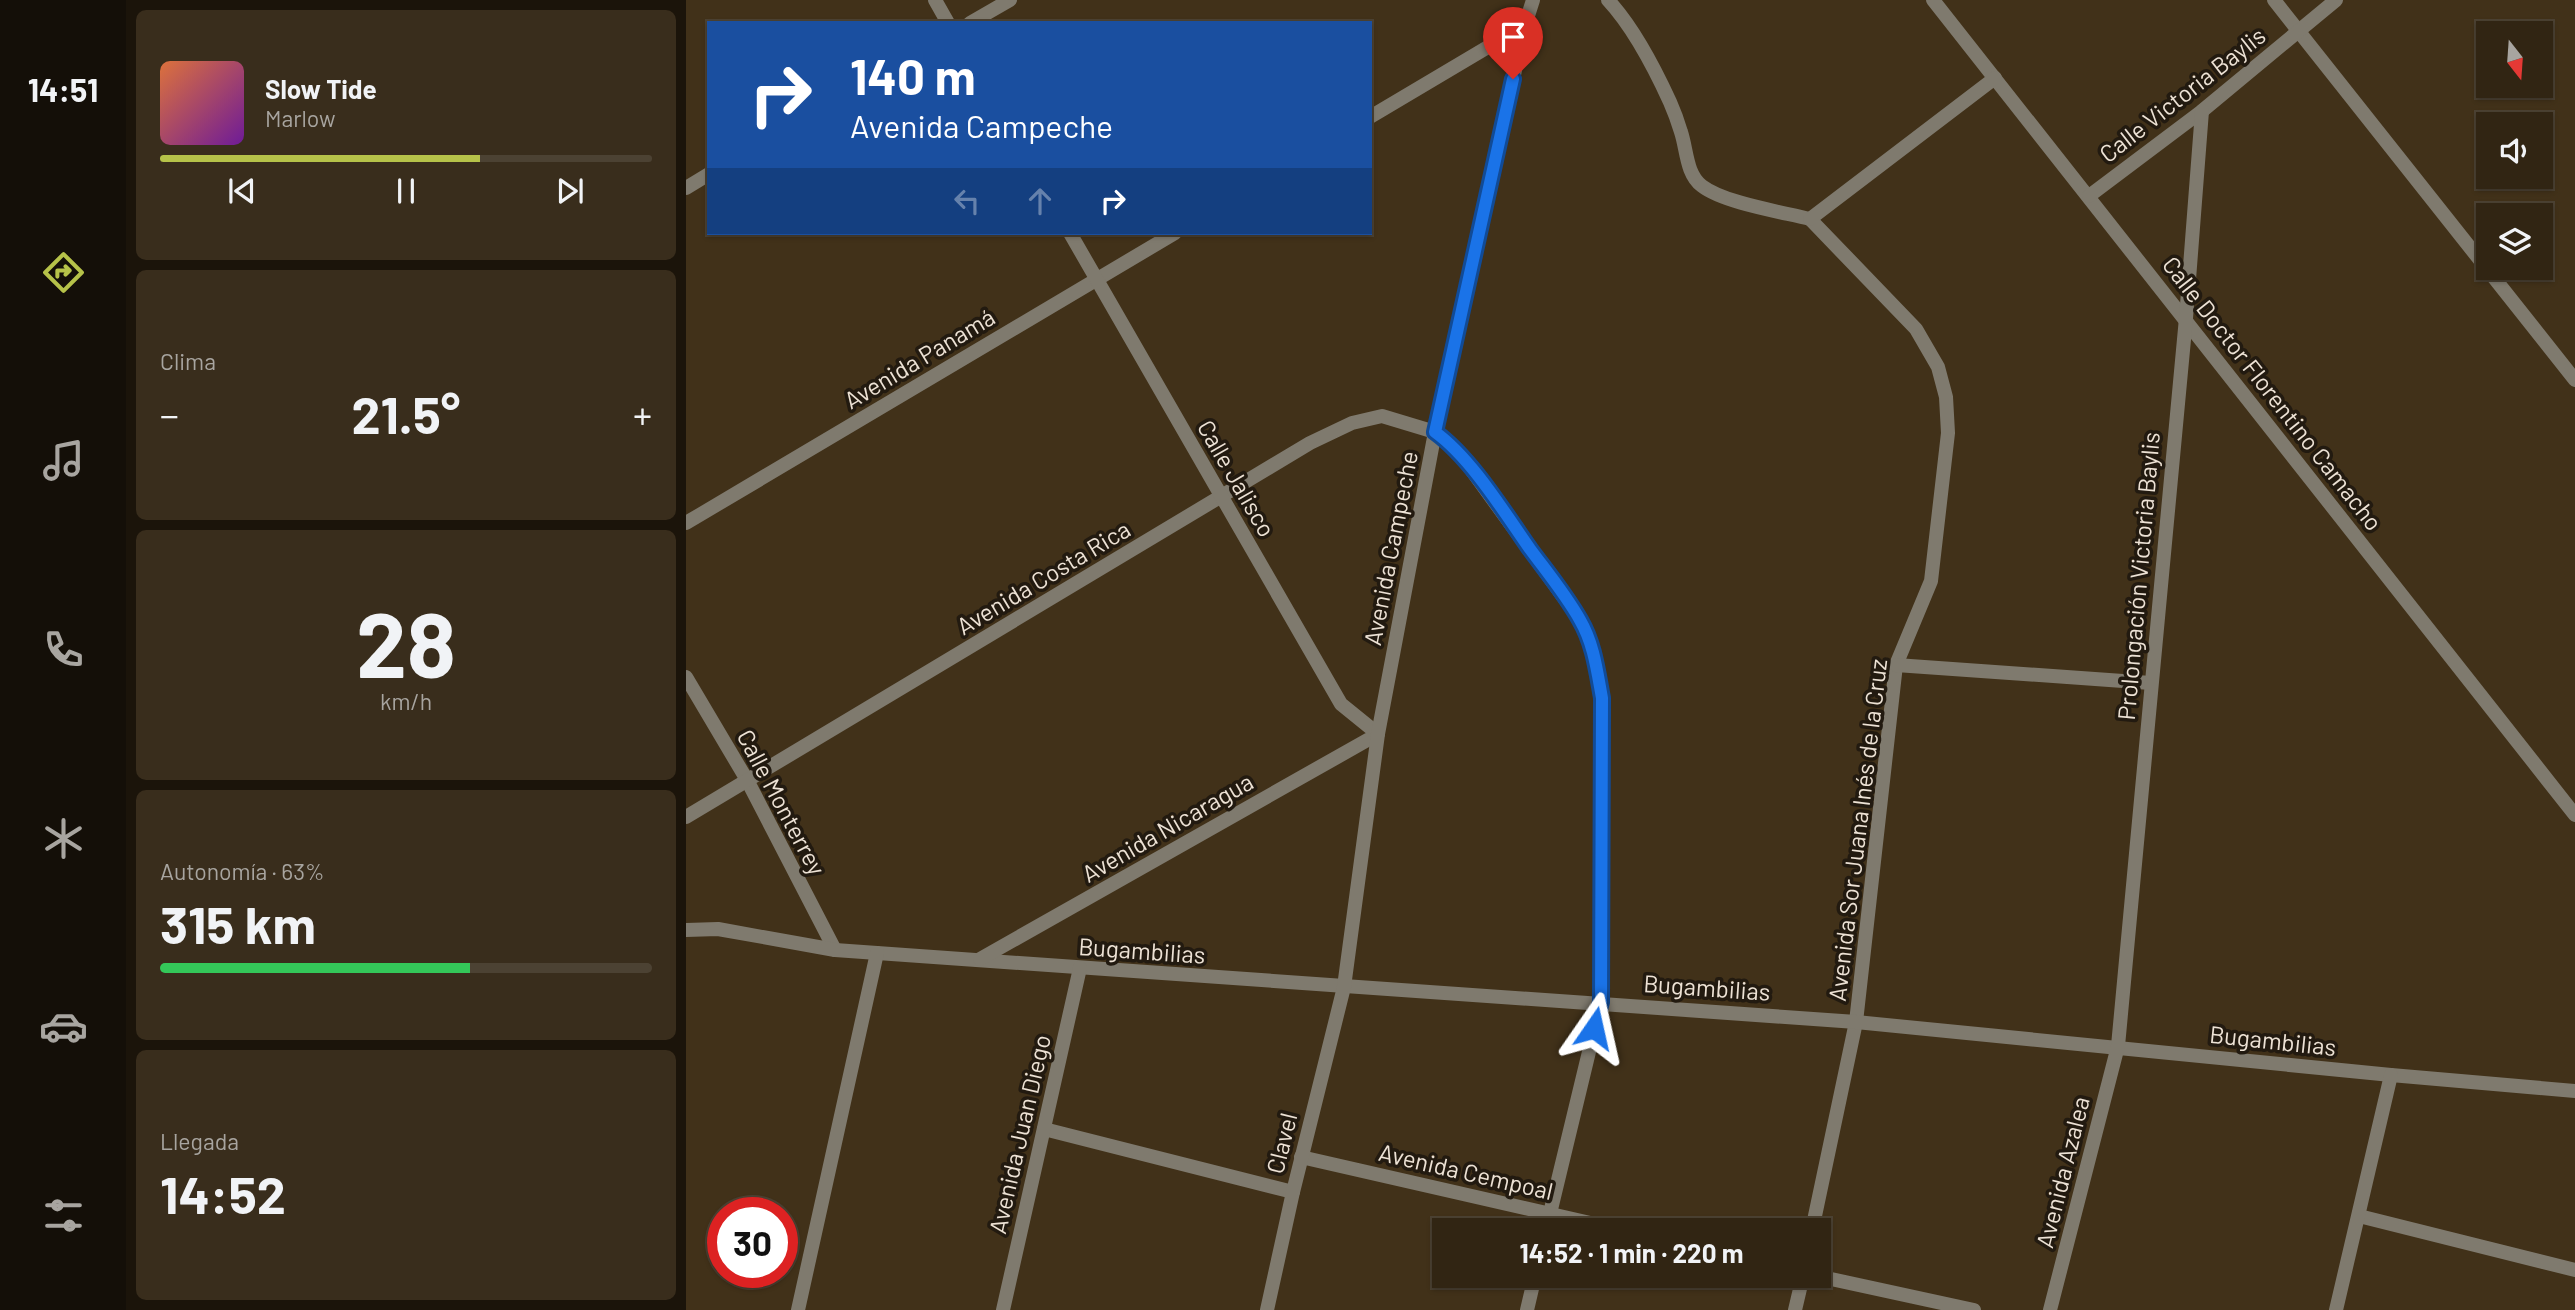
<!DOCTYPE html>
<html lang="es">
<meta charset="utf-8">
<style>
:root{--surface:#312513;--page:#392d1c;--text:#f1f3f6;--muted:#a8a5a0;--line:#4c4233;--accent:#b6c249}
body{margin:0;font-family:Barlow,sans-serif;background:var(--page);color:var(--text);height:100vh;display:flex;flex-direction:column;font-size:26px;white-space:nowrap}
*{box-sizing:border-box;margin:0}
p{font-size:23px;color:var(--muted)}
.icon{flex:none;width:38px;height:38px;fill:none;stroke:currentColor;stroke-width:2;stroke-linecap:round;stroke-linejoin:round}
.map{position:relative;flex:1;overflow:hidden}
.drawer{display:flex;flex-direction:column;gap:10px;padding:10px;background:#1b140a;width:560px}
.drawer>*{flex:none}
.hud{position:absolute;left:21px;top:21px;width:665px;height:214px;border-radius:0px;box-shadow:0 2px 5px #0004,0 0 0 2px var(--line);background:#1a4fa0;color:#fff;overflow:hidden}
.needle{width:46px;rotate:163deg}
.fabs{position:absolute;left:1790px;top:21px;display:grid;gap:14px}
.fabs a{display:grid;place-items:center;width:77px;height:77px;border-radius:0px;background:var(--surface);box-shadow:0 2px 5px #0004,0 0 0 2px var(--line);font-size:35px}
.speed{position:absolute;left:21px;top:1197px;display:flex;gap:14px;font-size:35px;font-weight:700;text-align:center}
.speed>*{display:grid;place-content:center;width:91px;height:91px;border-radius:50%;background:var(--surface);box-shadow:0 2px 5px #0004,0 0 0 2px var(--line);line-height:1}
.speed .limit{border:10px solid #d22;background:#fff;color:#111}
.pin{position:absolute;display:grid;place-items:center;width:60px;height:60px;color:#fff;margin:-72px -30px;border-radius:50% 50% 50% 0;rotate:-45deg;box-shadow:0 0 7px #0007}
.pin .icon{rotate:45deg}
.me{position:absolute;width:77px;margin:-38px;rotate:11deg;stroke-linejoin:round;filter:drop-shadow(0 0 5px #0008)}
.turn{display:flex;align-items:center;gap:24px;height:147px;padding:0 28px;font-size:32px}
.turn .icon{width:91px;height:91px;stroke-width:2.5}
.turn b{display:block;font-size:49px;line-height:60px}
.lanes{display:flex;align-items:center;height:66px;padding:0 28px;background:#0003;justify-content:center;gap:35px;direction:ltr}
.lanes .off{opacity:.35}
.big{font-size:52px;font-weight:700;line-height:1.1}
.drawer .widget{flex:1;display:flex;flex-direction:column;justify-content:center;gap:10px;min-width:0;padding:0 24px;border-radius:10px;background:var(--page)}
.drawer .dial{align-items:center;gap:0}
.dial b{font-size:91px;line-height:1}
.song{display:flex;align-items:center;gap:21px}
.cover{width:84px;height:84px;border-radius:10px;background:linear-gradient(135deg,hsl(20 70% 55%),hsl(280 70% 35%))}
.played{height:7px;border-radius:4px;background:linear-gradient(90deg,var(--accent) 65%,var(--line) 65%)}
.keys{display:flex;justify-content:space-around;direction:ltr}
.heat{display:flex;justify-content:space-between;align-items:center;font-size:38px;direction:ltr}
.charge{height:10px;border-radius:5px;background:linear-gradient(90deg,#34c759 63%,var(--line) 0)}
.trip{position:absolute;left:746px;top:1218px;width:399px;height:70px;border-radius:0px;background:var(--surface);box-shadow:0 2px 5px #0004,0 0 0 2px var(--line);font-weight:700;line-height:70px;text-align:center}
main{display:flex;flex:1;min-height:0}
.dock{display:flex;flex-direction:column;width:126px;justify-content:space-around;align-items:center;background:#140f08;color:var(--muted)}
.dock .icon{width:49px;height:49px}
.dock .current{color:var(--accent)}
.dock b{font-size:32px;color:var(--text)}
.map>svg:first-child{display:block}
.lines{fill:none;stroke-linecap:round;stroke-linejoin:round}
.street{stroke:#7f7a6e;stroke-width:14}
.route-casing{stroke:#114b97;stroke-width:18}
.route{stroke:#1a73e8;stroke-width:12}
.labels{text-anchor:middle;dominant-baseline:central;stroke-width:7;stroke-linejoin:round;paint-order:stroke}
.street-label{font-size:24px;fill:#ede2d5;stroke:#221a10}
</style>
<main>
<nav class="dock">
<b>14:51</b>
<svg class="icon current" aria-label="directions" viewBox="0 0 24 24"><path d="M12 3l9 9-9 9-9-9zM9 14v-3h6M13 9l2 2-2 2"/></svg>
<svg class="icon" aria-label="music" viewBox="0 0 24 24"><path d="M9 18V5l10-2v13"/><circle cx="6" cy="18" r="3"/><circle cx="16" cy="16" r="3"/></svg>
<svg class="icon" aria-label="phone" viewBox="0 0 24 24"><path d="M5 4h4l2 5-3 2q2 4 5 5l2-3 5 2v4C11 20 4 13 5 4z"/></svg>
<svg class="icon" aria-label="climate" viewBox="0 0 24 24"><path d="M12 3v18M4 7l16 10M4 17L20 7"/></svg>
<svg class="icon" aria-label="car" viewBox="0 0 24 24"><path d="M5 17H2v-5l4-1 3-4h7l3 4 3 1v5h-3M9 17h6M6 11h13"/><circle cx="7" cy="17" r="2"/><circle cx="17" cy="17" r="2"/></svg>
<svg class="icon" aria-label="filters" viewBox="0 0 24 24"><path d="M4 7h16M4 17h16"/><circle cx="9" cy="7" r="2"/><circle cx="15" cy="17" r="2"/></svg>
</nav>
<section class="drawer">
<div class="widget">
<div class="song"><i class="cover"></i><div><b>Slow Tide</b><p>Marlow</p></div></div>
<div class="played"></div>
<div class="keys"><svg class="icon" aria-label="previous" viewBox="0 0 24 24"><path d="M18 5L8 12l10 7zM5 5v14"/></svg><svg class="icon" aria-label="pause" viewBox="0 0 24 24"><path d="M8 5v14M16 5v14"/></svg><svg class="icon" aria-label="next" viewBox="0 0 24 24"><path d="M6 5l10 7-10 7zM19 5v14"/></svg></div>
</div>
<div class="widget"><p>Clima</p>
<div class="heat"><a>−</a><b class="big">21.5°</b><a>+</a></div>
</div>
<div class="widget dial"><b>28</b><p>km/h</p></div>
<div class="widget"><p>Autonomía · 63%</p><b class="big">315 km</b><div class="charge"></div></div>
<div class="widget"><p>Llegada</p><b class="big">14:52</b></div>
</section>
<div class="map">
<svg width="1889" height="1310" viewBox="0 0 1889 1310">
<rect width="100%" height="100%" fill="#413119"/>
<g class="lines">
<g class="street">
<polyline points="249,0 262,23"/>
<path d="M922 0C948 28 968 67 984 102 988 111 992 122 995 132 1001 150 1000 174 1016 186 1038 203 1096 212 1124 219"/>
<polyline points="1247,0 1889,815"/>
<polyline points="1588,0 1889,380"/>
<polyline points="284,23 324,0"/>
<polyline points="684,117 839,25"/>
<polyline points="0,188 23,174"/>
<polyline points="1403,196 1516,111 1650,0"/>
<polyline points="1124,219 1230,329 1252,367 1260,397 1262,433 1245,581 1210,665 1170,1022 1126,1230"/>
<polyline points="1124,219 1309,78"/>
<polyline points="0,523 489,233"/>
<polyline points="1210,665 1465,683"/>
<polyline points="0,677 61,780 149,950"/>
<polyline points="0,817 624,443 666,423 696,416 749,432 763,442 776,457 894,620 908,652 916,698 915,1002 860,1230"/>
<polyline points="0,930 32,929 149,950 1170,1022 1705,1075 1889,1091"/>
<polyline points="294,959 692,734 655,704 384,233"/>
<polyline points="358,1129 607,1192"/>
<polyline points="615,1157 935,1230"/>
<polyline points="1673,1216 1889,1270"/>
<polyline points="1131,1276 1288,1310"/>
<polyline points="112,1310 191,953"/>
<polyline points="317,1310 394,968"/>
<polyline points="581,1310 607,1192 658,987 692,734 749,432 839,25 847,0"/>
<polyline points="841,1310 849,1276"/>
<polyline points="1109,1310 1117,1276"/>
<polyline points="1364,1310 1432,1046 1500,318 1516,111"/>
<polyline points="1650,1310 1705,1075"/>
</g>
</g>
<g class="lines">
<defs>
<path id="route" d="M827 79 749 432C785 458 818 512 844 549 861 572 880 595 894 620 908 644 911 671 916 698L915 1002 908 1028"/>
</defs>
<use href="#route" class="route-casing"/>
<use href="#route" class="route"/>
</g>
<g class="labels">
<g class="street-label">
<text transform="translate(1496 94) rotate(-38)">Calle Victoria Baylis</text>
<text transform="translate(233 358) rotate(-31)">Avenida Panamá</text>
<text transform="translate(1587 393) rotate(52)">Calle Doctor Florentino Camacho</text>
<text transform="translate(551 478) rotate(60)">Calle Jalisco</text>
<text transform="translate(704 548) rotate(-79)">Avenida Campeche</text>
<text transform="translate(1452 576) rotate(-85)">Prolongación Victoria Baylis</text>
<text transform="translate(357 577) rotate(-31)">Avenida Costa Rica</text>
<text transform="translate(96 802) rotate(62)">Calle Monterrey</text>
<text transform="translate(481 827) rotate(-30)">Avenida Nicaragua</text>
<text transform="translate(1171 830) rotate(-83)">Avenida Sor Juana Inés de la Cruz</text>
<text transform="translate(456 950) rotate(4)">Bugambilias</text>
<text transform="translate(1021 987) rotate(4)">Bugambilias</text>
<text transform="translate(1587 1040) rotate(6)">Bugambilias</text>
<text transform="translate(333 1134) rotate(-77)">Avenida Juan Diego</text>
<text transform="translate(595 1143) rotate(-76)">Clavel</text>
<text transform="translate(780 1171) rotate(13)">Avenida Cempoal</text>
<text transform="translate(1376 1172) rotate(-76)">Avenida Azalea</text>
</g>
</g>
</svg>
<div class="fabs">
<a><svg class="needle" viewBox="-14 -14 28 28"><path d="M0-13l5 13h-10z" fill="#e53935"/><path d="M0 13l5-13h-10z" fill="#a8a5a0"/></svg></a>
<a><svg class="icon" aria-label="sound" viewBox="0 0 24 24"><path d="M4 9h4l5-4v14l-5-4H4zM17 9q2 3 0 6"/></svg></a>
<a><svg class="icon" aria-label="layers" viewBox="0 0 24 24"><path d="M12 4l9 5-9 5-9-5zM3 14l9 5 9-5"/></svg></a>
</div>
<div class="speed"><div class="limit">30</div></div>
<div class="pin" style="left:827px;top:79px;background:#d93025"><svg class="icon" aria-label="arrive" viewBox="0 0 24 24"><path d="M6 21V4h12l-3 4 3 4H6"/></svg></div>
<svg class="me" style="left:908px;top:1028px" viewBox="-20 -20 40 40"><path d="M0-17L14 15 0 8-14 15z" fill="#1a73e8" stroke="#fff" stroke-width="4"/></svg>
<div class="trip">14:52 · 1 min · 220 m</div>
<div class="hud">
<div class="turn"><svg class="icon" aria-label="right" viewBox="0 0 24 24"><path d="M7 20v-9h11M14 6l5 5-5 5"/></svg><div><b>140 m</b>Avenida Campeche</div></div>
<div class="lanes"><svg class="icon off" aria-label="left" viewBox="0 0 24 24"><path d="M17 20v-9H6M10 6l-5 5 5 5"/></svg><svg class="icon off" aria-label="ahead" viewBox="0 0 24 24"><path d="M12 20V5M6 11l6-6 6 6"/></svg><svg class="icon" aria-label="right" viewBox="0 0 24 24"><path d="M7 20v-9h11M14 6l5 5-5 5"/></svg></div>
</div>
</div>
</main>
